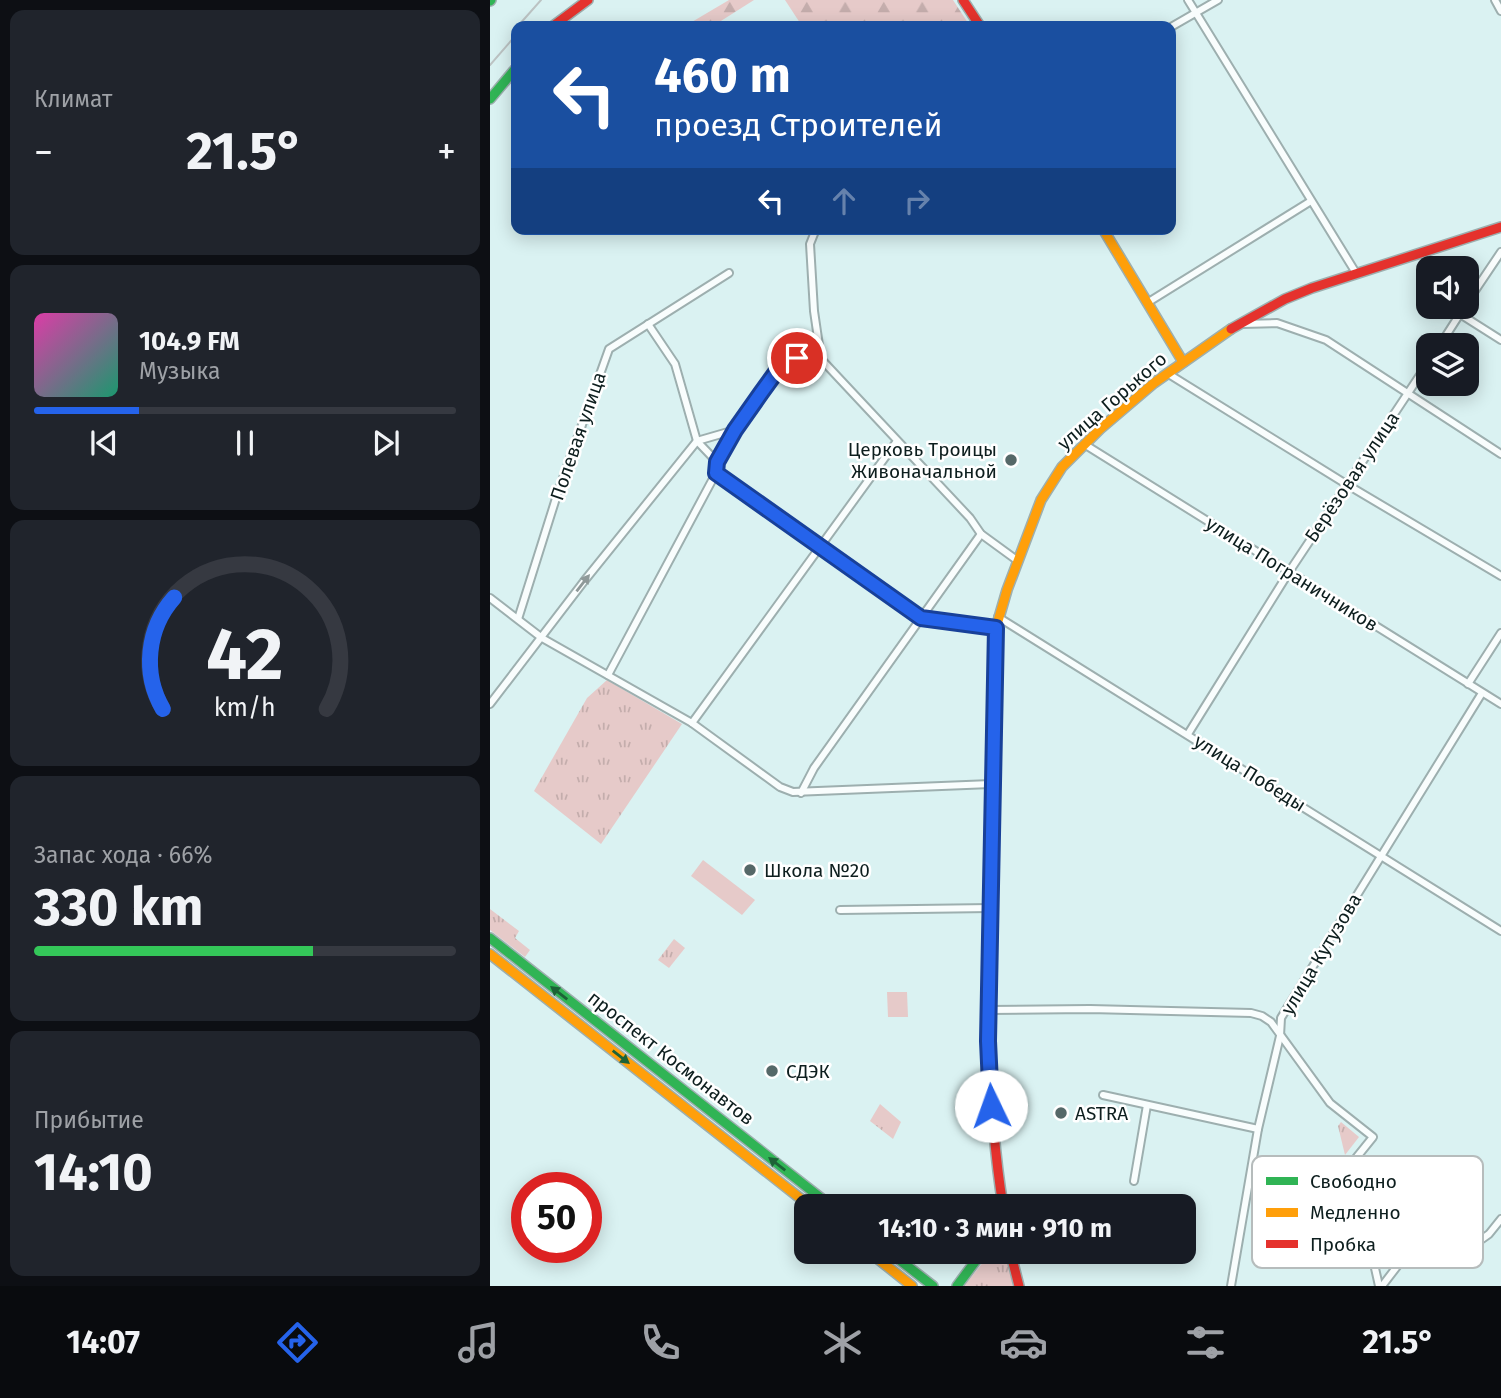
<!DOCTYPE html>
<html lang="ru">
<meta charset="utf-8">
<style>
:root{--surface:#171b24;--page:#20242c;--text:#f1f3f6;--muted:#9ea1a6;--line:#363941;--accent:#2563eb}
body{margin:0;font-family:"Fira Sans",sans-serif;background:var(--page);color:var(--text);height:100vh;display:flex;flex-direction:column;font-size:26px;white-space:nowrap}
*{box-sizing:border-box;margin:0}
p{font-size:23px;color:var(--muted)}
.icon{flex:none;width:38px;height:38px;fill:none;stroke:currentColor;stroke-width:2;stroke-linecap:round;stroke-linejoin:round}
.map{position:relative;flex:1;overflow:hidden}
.details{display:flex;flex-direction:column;gap:10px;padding:10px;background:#0d0f14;width:490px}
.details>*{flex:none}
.banner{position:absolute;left:21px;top:21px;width:665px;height:214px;border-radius:14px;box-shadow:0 4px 18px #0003;background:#1a4fa0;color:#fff;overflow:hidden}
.fabs{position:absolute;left:926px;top:256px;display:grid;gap:14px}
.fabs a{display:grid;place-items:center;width:63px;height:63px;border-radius:14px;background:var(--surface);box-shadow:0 4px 18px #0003;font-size:35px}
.speed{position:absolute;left:21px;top:1172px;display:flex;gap:14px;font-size:35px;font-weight:700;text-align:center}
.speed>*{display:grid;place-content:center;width:91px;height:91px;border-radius:50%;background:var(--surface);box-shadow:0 4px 18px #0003;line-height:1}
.speed .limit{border:10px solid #d22;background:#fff;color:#111}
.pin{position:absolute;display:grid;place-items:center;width:60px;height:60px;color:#fff;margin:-30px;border:4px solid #fff;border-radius:50%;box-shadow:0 2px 7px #0007}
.me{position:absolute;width:77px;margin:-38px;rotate:357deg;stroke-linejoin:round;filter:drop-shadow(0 0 5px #0008)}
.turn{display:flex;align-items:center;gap:24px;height:147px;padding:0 28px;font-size:32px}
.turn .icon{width:91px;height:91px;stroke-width:2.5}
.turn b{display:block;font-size:49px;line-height:60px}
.lanes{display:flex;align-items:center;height:66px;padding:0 28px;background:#0003;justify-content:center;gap:35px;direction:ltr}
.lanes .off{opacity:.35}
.big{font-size:52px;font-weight:700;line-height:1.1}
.details .widget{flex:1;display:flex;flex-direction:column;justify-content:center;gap:10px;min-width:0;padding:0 24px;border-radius:14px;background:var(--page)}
.details .dial{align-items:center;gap:0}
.dial svg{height:182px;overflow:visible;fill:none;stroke:var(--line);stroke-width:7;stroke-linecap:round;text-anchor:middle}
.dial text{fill:var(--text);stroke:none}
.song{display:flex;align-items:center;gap:21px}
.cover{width:84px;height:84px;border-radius:10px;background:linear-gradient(135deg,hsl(320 70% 55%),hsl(160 70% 35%))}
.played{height:7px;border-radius:4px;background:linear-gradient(90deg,var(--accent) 25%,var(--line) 25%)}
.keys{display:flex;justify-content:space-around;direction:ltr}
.heat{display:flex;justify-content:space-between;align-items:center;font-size:38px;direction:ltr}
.charge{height:10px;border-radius:5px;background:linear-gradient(90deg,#34c759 66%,var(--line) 0)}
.trip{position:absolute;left:304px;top:1194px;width:402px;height:70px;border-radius:14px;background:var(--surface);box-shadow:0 4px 18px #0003;font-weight:700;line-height:70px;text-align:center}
.menu{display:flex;height:112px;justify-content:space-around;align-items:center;background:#090b0e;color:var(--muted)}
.menu .icon{width:49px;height:49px}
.menu .active{color:var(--accent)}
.menu b{font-size:32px;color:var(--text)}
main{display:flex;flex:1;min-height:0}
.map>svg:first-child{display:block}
.grass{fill:url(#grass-tufts)}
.forest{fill:url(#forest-firs)}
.pitch{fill:#e6cac9}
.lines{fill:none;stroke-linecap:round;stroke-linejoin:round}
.street-casing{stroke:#9dafaf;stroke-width:10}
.fast-casing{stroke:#9dafaf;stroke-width:12}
.slow-casing{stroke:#9dafaf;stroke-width:12}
.jam-casing{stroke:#9dafaf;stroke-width:12}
.street{stroke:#f9fdfd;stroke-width:6}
.fast{stroke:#30b455;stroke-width:9}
.slow{stroke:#ff9f0a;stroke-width:9}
.jam{stroke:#e5322d;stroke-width:9}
.rail{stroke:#bcc3c3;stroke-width:2}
.oneway{fill:#8f9999}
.oneway2{fill:#1d6237}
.route-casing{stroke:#184099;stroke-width:18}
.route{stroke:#2563eb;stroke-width:12}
.poi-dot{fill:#556868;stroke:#fff;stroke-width:2.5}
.labels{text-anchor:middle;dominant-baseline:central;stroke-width:5;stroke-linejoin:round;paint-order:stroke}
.street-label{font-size:19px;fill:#0d1e1e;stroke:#fff}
.poi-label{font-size:19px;fill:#0d1e1e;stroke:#fff;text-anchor:start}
.key{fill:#fff;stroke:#b6bcbc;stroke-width:2}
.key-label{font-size:19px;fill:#0d1e1e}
</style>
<main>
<section class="details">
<div class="widget"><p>Климат</p>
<div class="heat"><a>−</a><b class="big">21.5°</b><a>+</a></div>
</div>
<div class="widget">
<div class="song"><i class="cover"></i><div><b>104.9 FM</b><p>Музыка</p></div></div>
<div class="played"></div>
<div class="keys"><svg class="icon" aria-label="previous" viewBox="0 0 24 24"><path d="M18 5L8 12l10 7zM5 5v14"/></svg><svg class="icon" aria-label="pause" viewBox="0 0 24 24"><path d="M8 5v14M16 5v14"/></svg><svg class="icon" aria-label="next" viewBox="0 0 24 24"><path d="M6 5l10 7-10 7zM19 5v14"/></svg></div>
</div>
<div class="widget dial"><svg viewBox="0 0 100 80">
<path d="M14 69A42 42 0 1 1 86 69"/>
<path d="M14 69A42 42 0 0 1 19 20" stroke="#2563eb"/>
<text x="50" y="56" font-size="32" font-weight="700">42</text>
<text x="50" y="72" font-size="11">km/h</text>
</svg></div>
<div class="widget"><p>Запас хода · 66%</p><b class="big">330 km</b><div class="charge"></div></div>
<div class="widget"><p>Прибытие</p><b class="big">14:10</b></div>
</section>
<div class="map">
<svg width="1011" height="1286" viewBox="0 0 1011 1286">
<defs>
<pattern id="grass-tufts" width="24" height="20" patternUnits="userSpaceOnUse" patternTransform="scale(1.75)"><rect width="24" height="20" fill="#e6cac9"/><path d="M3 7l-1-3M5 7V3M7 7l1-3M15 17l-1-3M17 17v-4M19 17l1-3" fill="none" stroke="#c4adac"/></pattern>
<pattern id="forest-firs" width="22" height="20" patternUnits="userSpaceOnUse" patternTransform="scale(1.75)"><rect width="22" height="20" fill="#e6cac9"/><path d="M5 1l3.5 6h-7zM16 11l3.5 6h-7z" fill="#c4adac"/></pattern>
</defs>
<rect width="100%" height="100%" fill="#daf2f2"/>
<g class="grass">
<polygon points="117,680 192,724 111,844 44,791 97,698"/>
<polygon points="0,909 29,931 25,938 40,950 35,957 0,930"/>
<polygon points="184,939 195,948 179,968 168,960"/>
<polygon points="390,1104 411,1122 403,1139 380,1121"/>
<polygon points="851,1122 869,1137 855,1155 848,1126"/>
<polygon points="502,1251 515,1251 523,1286 474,1286"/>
</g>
<g class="forest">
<polygon points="239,0 264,0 223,26 195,26"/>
<polygon points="295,0 463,0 480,26 312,26"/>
</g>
<g class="pitch">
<polygon points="213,860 265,900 252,915 201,876"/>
<polygon points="397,992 417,992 418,1017 398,1017"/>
</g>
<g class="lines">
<defs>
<g id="street">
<polyline points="698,0 866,273"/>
<polyline points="1005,0 1011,11"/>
<polyline points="681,27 728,0"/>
<polyline points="326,229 320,244 324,311 331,359 480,518 491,534 528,561"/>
<polyline points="657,303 821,201"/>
<polyline points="976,304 1011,252"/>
<polyline points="970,314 1011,340"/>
<polyline points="158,324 185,364 207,441 227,462"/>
<polyline points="752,324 787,323 836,340 1011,454"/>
<polyline points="950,345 975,306"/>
<polyline points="677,373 856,484 1011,576"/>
<polyline points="594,444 1011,704"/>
<polyline points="226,473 431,618 506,628"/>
<polyline points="0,598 52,638 202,723 290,787 303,792 501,784"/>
<polyline points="508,617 1011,931"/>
<polyline points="28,619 67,495 119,349 239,273"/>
<polyline points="118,675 226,473 227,462 245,430 292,364 307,357 331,359"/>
<polyline points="978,684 1011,633"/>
<polyline points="0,704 95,580 207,441 245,430"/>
<polyline points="202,723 407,441"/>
<polyline points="698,734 799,572 938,363"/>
<polyline points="311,793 324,768 491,534"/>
<polyline points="350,910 501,908"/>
<polyline points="498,1010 600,1009 761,1013 772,1016 781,1022 840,1103 883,1137 858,1168 857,1180 871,1194 856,1213 876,1228 889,1286"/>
<polyline points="613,1095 768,1129"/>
<polyline points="644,1181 657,1105"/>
<polyline points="741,1286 768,1129 790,1036 791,1018 992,693"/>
<path d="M892 1286 932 1234C959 1219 966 1238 992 1239L999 1234 1011 1219"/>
</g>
<g id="fast">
<polyline points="0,1 1,0"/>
<polyline points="0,99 26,68"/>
<polyline points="0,938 341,1206"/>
<polyline points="398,1251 443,1286"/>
<polyline points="467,1286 493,1251"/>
</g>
<g id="slow">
<polyline points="613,229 693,362"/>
<polyline points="502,818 506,628 517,590 551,500 572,467 610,429 664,383 741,329"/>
<polyline points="0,954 320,1206"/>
<polyline points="378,1251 422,1286"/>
</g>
<g id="jam">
<polyline points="473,0 490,26"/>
<polyline points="63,26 98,0"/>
<polyline points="741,329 795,299 822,288 1011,227"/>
<path d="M502 818C500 947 492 1077 513 1206"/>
<polyline points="520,1251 529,1286"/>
</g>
</defs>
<use href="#street" class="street-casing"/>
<use href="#fast" class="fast-casing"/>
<use href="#slow" class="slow-casing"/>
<use href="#jam" class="jam-casing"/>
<use href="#street" class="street"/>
<use href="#fast" class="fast"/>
<use href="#slow" class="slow"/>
<use href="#jam" class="jam"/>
<g class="rail">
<polyline points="28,26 51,0"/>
<polyline points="0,65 26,35"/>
</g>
</g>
<defs><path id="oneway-solid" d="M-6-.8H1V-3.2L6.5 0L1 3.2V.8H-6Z" transform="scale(1.75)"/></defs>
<use class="oneway" href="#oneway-solid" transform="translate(93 583) rotate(-52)"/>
<g class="oneway2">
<use href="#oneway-solid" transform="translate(69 993) rotate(-142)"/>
<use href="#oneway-solid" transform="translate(131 1057) rotate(38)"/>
<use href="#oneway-solid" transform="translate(287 1164) rotate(-142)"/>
</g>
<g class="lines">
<defs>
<polyline id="route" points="307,358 292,364 271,393 245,430 227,462 226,473 431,618 506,628 498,1041 501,1106"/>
</defs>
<use href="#route" class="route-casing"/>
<use href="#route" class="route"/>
</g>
<g class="poi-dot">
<circle cx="521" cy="460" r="7"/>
<circle cx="260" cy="870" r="7"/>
<circle cx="282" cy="1071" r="7"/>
<circle cx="571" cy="1113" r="7"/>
</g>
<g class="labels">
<g class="street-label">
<text transform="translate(622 401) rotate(-41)">улица Горького</text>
<text transform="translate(88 436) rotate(-71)">Полевая улица</text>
<text transform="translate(862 477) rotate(-56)">Берёзовая улица</text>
<text transform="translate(802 574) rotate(32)">улица Пограничников</text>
<text transform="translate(760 773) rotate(32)">улица Победы</text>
<text transform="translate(831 954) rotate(-59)">улица Кутузова</text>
<text transform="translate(181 1058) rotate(38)">проспект Космонавтов</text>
</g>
<g class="poi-label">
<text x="507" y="449" text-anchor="end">Церковь Троицы<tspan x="507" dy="22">Живоначальной</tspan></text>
<text x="274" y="870">Школа №20</text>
<text x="296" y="1071">СДЭК</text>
<text x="585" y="1113">ASTRA</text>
</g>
</g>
<rect x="762" y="1156" width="231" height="112" rx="10" class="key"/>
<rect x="776" y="1177" width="32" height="8" fill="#30b455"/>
<rect x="776" y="1208" width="32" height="9" fill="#ff9f0a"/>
<rect x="776" y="1240" width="32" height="8" fill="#e5322d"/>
<g class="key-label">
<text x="820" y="1188">Свободно</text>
<text x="820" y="1219">Медленно</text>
<text x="820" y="1251">Пробка</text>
</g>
</svg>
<div class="fabs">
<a><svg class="icon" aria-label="sound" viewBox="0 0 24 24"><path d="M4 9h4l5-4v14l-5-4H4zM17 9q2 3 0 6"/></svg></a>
<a><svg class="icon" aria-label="layers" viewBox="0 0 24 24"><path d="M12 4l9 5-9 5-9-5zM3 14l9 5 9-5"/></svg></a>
</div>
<div class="speed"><div class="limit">50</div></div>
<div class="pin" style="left:307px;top:358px;background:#d93025"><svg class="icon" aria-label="arrive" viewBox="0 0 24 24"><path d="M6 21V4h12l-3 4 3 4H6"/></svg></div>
<svg class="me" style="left:501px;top:1106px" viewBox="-20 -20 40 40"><circle r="19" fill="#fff"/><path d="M0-13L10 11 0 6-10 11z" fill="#2563eb"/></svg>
<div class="trip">14:10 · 3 мин · 910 m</div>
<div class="banner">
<div class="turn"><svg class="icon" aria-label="left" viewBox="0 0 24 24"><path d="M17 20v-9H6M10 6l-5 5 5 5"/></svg><div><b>460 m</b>проезд Строителей</div></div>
<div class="lanes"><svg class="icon" aria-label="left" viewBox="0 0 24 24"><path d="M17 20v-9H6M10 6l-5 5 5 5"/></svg><svg class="icon off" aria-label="ahead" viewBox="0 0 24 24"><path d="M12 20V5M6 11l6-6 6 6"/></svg><svg class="icon off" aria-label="right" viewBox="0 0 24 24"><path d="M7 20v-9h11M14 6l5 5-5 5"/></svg></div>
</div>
</div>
</main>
<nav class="menu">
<b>14:07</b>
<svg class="icon active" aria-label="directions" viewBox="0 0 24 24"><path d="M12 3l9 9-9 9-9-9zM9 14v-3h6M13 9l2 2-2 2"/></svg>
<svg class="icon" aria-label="music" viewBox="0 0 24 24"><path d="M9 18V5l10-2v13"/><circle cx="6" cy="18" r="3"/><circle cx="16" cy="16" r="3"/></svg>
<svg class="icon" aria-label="phone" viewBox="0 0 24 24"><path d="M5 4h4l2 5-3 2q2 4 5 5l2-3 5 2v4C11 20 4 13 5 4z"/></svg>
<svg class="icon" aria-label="climate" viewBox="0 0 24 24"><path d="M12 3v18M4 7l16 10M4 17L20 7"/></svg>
<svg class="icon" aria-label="car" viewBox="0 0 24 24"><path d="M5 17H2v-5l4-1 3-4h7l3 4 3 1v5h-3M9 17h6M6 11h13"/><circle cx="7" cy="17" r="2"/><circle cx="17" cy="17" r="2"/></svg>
<svg class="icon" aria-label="filters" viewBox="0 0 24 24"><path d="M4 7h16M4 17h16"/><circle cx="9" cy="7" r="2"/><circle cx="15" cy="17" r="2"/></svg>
<b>21.5°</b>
</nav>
